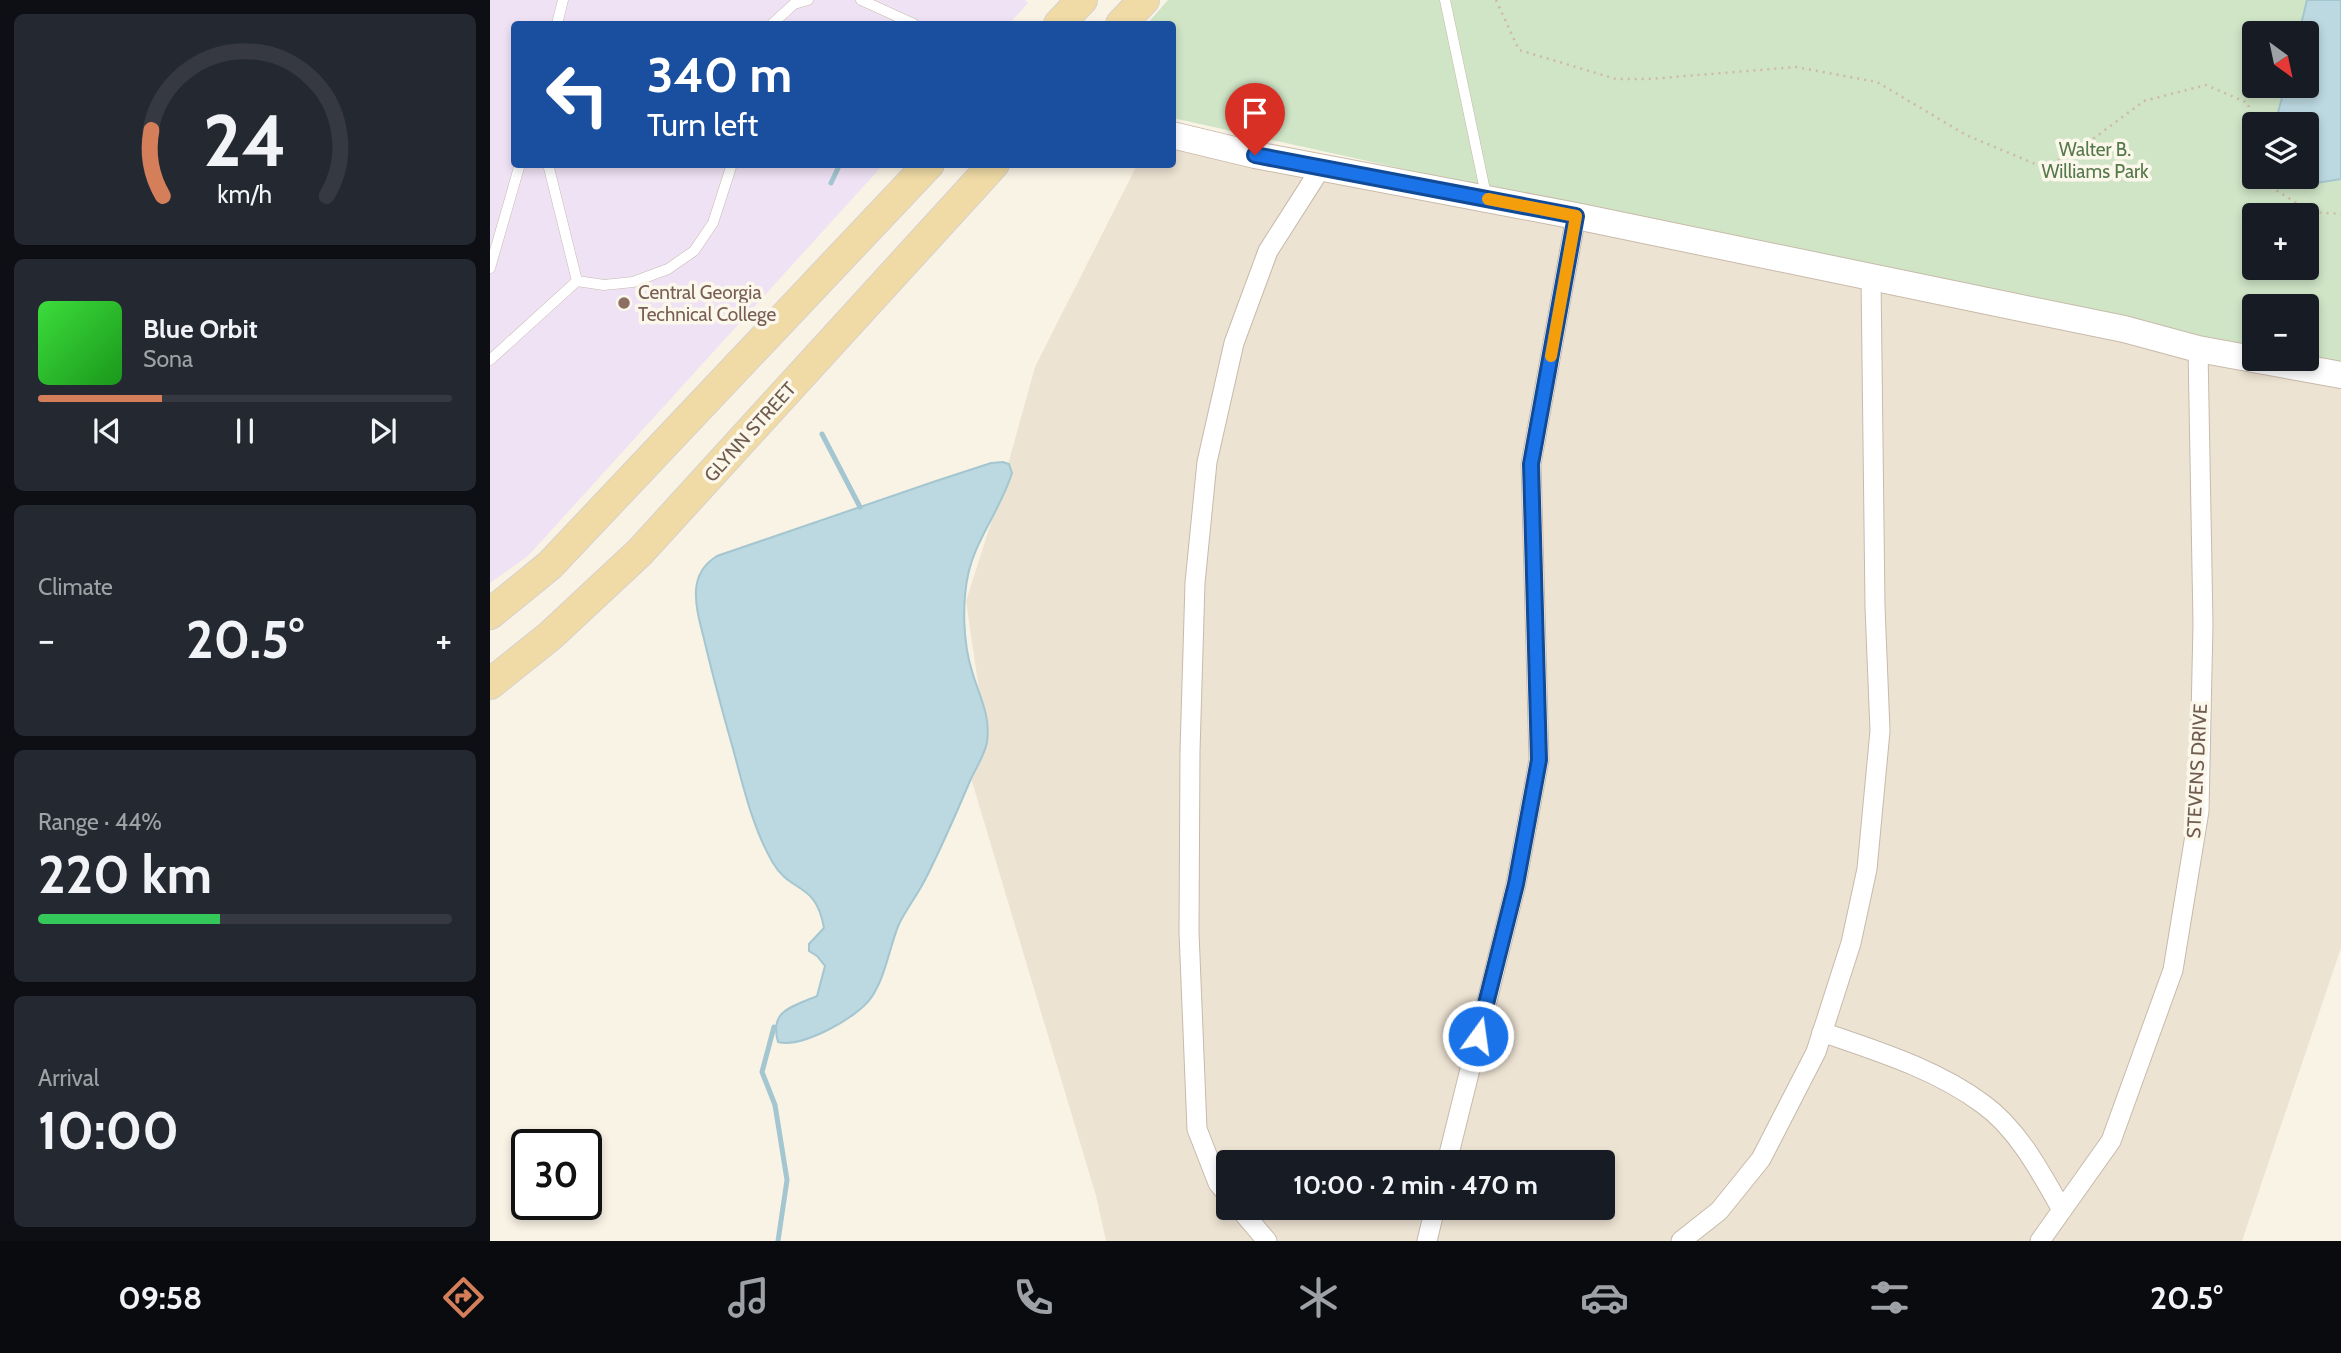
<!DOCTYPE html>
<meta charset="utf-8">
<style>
:root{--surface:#171b24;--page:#242831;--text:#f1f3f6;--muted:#9ea1a6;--line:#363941;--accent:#d47f59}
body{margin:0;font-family:Cabin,sans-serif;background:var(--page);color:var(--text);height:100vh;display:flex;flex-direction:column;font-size:26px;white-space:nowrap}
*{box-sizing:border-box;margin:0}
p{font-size:23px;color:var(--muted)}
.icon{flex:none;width:38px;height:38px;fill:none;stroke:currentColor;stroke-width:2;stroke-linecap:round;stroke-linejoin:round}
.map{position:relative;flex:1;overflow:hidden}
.panel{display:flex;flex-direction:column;gap:14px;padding:14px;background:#0d0f14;width:490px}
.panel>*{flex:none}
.top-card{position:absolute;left:21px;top:21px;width:665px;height:147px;border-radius:7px;box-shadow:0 4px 10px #0003;background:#1a4fa0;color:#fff;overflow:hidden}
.needle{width:46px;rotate:147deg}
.controls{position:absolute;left:1752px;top:21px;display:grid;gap:14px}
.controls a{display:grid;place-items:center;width:77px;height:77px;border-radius:7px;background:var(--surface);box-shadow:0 4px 10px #0003;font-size:35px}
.speed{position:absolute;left:21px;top:1129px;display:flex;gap:14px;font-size:35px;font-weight:700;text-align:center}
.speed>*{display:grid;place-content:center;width:91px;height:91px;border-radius:50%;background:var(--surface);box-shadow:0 4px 10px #0003;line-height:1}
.speed .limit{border:4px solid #111;border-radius:10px;background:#fff;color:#111}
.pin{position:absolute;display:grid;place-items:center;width:60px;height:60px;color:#fff;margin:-72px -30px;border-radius:50% 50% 50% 0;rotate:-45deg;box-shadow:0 0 7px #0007}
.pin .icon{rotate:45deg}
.me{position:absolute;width:77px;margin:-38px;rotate:14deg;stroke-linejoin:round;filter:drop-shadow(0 0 5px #0008)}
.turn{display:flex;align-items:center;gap:24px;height:147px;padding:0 21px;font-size:32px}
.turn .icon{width:91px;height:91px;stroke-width:2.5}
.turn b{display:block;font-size:49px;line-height:60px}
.big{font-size:52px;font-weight:700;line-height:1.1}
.panel .card{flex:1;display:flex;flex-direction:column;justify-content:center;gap:10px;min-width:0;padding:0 24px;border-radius:10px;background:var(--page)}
.panel .dial{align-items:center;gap:0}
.dial svg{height:182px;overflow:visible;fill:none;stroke:var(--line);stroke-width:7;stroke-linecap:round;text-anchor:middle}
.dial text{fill:var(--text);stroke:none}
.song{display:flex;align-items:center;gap:21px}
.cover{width:84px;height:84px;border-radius:10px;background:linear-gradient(135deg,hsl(120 70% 55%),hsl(120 70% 35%))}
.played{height:7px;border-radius:4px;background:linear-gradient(90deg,var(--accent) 30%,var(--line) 30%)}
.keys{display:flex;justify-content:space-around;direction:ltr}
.heat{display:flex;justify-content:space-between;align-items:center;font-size:38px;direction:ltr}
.charge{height:10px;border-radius:5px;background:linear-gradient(90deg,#34c759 44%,var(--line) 0)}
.trip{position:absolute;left:726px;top:1150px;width:399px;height:70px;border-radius:7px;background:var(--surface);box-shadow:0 4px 10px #0003;font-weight:700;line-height:70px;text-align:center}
.tab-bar{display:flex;height:112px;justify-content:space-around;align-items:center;background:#090b0e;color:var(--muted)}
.tab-bar .icon{width:49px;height:49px}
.tab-bar .on{color:var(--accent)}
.tab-bar b{font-size:32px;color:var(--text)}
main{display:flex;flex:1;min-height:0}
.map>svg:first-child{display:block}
.residential{fill:#ede3d3;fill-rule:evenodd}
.education{fill:#f0e2f5}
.green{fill:#cfe5c6;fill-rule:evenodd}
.water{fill:#bcd8e0;stroke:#a4c6d0;stroke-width:2}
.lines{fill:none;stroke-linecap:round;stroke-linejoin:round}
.stream{stroke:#a4c6d0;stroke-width:5}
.lane-casing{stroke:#c6baab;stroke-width:11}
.street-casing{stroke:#c6baab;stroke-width:21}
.secondary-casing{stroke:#c9baa9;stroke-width:28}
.primary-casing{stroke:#d7d1cd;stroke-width:32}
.path{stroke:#cfb9a4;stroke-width:2.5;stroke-dasharray:2 5;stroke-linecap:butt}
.lane{stroke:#fff;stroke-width:10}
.street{stroke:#fff;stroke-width:19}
.secondary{stroke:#fff;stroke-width:26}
.primary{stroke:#f0dba6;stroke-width:30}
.route-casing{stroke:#114b97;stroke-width:18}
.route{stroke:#1a73e8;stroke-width:12}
.slow{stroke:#f59e0b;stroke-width:12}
.education-dot{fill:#8d6e63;stroke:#fcf7eb;stroke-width:2.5}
.labels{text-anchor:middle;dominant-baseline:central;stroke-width:7;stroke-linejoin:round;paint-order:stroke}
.park-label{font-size:19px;fill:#54794a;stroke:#fcf7eb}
.education-label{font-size:19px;fill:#785e54;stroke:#fcf7eb;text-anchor:start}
.street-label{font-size:19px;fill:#6f5c4e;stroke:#fcf7eb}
</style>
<main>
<section class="panel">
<div class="card dial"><svg viewBox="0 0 100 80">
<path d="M14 69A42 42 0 1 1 86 69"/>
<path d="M14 69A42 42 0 0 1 9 40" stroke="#d47f59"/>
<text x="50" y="56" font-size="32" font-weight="700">24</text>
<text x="50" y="72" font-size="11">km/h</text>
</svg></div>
<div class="card">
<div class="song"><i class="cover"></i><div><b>Blue Orbit</b><p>Sona</p></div></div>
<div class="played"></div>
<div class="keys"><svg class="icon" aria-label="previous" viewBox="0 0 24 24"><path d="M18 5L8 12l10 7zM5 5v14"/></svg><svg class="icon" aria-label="pause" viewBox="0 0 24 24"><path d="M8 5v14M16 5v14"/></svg><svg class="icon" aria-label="next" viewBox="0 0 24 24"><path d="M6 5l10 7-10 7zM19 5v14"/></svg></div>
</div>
<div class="card"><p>Climate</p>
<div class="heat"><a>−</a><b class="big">20.5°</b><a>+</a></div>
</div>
<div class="card"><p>Range · 44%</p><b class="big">220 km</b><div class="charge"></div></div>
<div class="card"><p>Arrival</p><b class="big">10:00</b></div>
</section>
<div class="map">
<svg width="1851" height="1241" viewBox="0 0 1851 1241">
<rect width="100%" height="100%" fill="#f9f3e5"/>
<path class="residential" d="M683 134 1851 369V948L1752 1241H616L606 1196 481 778 489 690 476 601 507 504 545 367 647 165 682 164ZM738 1162H1113V1208H738Z"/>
<polygon class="education" points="0,0 535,0 538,3 519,24 24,24 24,164 393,165 38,556 0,583"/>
<path class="green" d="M678 0H1851V373L1816 359V306H1764V357L683 118 682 24H657ZM1764 33H1816V86H1764ZM1764 124H1816V177H1764ZM1764 215H1816V268H1764Z"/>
<g class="water">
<polygon points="1817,0 1851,0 1851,179 1827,183 1817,175 1816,124 1785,124 1795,86 1816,86 1816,33 1809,33"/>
<path d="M513 462 519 464 522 473C511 509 486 538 478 575 472 604 473 643 482 671 489 696 501 715 497 742 495 755 485 769 480 781 466 814 452 846 436 878 428 894 417 908 409 924 399 948 396 976 381 998 367 1018 312 1048 288 1042 279 1010 302 1007 327 996L335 966 327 956 319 951V944L334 928C326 881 301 894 283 863 260 824 251 775 238 731 230 702 222 673 215 643 211 626 205 608 206 590 207 574 214 564 227 556L446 481 501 463Z"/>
</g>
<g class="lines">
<g class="stream">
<polyline points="341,183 350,164"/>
<polyline points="332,434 370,507"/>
<polyline points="284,1027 272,1072 285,1105 297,1180 288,1241"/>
</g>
<defs>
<g id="lane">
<polyline points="371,0 424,24"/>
<polyline points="955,0 996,195"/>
<polyline points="67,24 73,0"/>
<polyline points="282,24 304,4 318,0"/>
<polyline points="58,164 87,281 114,285 143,282 178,269 204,251 223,223 242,164"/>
<polyline points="0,268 30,164"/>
<polyline points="0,360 87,281"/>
</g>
<g id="street">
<path d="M1332 1032C1387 1051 1446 1069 1493 1104 1528 1129 1551 1173 1572 1210"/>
<polyline points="957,1162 1026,884 1049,760 1041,464 1086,216"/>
<polyline points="738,1195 728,1183 707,1129 699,932 700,751 705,583 717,462 744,343 778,251 831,168"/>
<polyline points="749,1208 777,1241"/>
<polyline points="937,1241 945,1208"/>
<polyline points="1191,1241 1229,1211 1271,1159 1326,1052 1361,943 1377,869 1390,731 1385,607 1381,277"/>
<polyline points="1550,1241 1621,1141 1683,970 1709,811 1713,624 1708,349"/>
</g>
<polyline id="secondary" points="682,135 765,155 1086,216 1526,307 1634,329 1708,349 1851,375"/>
<g id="primary">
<polyline points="569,24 592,0"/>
<polyline points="631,24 654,0"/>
<polyline points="0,614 60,565 439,164"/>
<polyline points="0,684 60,636 150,552 504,164"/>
</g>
</defs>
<use href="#lane" class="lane-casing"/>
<use href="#street" class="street-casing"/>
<use href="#secondary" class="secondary-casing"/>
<use href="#primary" class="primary-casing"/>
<g class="path">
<polyline points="1006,0 1029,50 1126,79 1159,79 1306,67 1387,82 1476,135 1555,168 1592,147 1654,101 1716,85 1758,103 1764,134"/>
<polyline points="1772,177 1774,183 1822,212 1851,214"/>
</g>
<use href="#lane" class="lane"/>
<use href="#street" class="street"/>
<use href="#secondary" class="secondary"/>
<use href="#primary" class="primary"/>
</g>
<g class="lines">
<defs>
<polyline id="route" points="765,155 1086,216 1041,464 1049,760 1026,884 988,1036"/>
</defs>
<use href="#route" class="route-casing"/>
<use href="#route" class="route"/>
<polyline class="slow" points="998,199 1086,216 1061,356"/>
</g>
<circle class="education-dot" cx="134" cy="303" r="7"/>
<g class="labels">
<g class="park-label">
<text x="1605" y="149">Walter B.<tspan x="1605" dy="22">Williams Park</tspan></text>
</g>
<g class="education-label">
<text x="148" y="292">Central Georgia<tspan x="148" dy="22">Technical College</tspan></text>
</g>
<g class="street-label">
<text transform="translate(260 432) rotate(-48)">GLYNN STREET</text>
<text transform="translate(1707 771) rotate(-87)">STEVENS DRIVE</text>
</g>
</g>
</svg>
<div class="controls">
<a><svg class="needle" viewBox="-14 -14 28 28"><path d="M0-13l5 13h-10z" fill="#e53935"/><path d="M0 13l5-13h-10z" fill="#9ea1a6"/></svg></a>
<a><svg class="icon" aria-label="layers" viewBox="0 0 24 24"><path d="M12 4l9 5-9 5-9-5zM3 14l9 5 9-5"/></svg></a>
<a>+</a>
<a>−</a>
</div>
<div class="speed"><div class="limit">30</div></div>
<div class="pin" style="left:765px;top:155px;background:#d93025"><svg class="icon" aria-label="arrive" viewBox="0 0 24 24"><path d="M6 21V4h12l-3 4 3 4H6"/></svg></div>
<svg class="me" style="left:988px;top:1036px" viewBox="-20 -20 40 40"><circle r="17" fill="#1a73e8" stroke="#fff" stroke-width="3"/><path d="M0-11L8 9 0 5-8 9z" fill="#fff"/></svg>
<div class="trip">10:00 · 2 min · 470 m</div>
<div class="top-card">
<div class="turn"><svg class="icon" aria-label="left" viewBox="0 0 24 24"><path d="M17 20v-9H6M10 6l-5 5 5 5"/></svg><div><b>340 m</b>Turn left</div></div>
</div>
</div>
</main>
<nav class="tab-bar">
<b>09:58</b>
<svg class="icon on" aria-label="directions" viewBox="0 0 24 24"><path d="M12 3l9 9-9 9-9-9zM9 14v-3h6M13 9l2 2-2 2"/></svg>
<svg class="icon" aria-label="music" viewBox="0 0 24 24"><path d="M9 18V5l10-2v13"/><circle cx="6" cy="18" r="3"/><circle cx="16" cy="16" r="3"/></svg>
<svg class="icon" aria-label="phone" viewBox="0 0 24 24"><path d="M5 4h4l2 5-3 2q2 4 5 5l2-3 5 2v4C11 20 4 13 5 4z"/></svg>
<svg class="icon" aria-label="climate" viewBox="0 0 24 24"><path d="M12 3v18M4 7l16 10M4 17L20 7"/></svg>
<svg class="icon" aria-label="car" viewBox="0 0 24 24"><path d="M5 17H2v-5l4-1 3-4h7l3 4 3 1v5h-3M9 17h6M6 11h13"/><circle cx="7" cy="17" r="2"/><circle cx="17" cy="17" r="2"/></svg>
<svg class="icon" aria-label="filters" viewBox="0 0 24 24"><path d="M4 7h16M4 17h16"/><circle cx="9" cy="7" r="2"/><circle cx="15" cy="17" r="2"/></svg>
<b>20.5°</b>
</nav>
